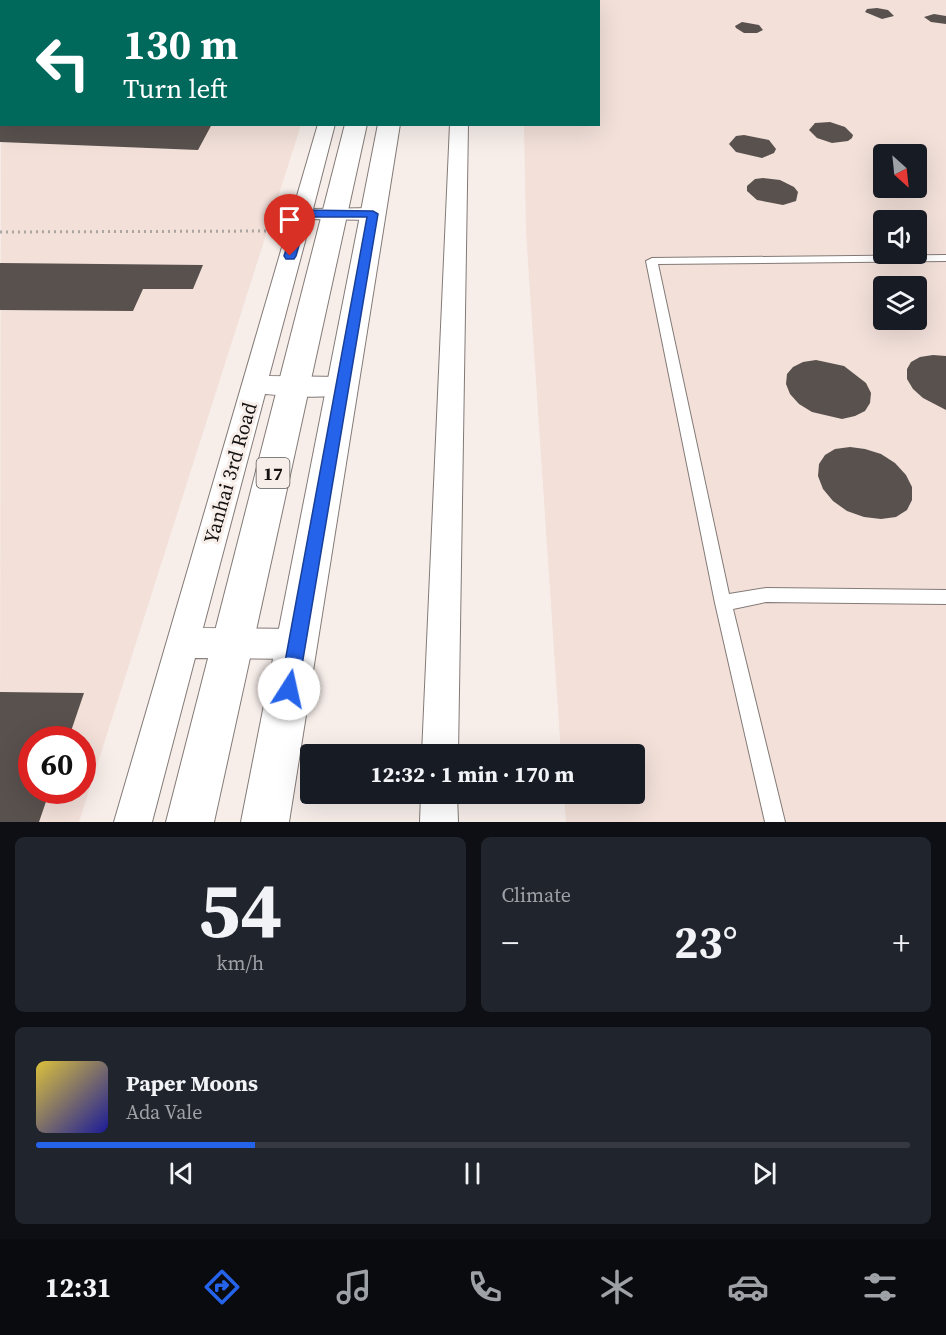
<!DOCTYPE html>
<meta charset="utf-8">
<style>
:root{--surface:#171b24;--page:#20242c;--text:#f1f3f6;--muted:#9ea1a6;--line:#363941;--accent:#2563eb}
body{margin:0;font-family:"Source Serif 4",serif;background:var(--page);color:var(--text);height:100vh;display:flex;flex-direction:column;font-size:22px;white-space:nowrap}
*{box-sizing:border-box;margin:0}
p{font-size:20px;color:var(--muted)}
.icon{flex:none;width:33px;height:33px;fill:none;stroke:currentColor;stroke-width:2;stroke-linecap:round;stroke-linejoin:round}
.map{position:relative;height:822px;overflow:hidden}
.panel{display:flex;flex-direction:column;gap:15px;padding:15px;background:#0d0f14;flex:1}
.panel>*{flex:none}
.guide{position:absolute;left:0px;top:0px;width:600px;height:126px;box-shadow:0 6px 24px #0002;background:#00695c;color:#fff;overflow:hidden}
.needle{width:39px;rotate:153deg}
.fabs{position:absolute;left:873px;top:144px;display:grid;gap:12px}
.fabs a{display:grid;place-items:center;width:54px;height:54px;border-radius:6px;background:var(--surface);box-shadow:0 6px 24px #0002;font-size:30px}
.speed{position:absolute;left:18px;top:726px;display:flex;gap:12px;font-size:30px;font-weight:700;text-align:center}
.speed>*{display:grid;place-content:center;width:78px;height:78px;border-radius:50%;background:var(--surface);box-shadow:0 6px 24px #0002;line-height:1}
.speed .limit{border:9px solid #d22;background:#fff;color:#111}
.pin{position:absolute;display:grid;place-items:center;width:51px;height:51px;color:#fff;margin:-62px -26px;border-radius:50% 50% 50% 0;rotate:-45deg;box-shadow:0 0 6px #0007}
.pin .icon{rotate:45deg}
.me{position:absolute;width:66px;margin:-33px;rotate:10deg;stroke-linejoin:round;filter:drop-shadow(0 0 4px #0008)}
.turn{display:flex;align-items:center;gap:21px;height:126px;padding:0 24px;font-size:27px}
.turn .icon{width:78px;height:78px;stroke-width:2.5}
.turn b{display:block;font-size:42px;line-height:51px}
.big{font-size:45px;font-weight:700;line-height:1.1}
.panel .widget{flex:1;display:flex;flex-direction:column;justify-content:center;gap:9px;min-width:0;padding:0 21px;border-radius:9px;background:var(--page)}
.panel .dial{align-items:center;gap:0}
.dial b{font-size:78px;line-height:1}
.song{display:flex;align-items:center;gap:18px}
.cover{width:72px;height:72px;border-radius:9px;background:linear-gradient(135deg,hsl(50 70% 55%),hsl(240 70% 35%))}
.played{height:6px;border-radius:3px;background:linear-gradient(90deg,var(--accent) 25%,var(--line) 25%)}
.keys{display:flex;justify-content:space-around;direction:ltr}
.heat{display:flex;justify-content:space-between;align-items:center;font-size:33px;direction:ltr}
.panel .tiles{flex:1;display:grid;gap:15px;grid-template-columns:1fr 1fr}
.widget:last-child{grid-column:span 2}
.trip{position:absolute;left:300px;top:744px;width:345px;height:60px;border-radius:6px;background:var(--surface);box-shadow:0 6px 24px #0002;font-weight:700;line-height:60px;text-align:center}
.tabs{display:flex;height:96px;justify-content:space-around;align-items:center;background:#090b0e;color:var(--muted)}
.tabs .icon{width:42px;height:42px}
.tabs .on{color:var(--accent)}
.tabs b{font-size:27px;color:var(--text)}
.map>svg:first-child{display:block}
.built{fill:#f2e0d9;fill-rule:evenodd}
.building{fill:#59514e}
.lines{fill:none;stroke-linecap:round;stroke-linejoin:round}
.lane-casing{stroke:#837a77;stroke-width:2}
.street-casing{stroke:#837a77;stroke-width:2}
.primary-casing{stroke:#837a77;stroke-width:2}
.path{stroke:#aca5a2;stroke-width:3;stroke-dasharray:2 4;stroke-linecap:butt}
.lane{fill:#fff;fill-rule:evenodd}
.street{fill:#fff;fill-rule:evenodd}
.primary{fill:#fff;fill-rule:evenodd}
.route{fill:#2563eb;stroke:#184099;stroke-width:1.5}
.labels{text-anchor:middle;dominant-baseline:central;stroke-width:6;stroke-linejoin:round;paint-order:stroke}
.shield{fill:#f7eeea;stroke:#595452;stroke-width:1.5}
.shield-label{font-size:18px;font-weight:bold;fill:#151211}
.street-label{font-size:20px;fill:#151211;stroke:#f7eeea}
</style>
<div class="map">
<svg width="946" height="822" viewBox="0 0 946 822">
<rect width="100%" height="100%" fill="#f7eeea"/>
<g class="built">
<polygon points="66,0 341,0 65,1"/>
<path d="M522 0H946V822H566L564 794H634V754H561L526 232 524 125 598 124V2ZM884 154H916V188H884ZM884 220H916V254H884ZM884 286H916V320H884Z"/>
<path d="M1 63 2 124 301 125 79 822H0ZM32 740H82V790H32Z"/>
</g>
<g class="building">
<polygon points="877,8 888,10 894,16 882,19 865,12 867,9"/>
<polygon points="934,14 946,16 946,24 931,22 924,17"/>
<polygon points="742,22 759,25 763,30 757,33 744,33 736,28 735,26"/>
<polygon points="830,122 845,127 853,135 852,138 848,141 832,143 817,138 809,130 815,123"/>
<polygon points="0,124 212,124 198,150 0,142"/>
<polygon points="744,135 769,140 776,149 774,153 762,158 736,152 729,144 736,136"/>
<polygon points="763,178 780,180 794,187 798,192 796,201 783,205 757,200 747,191 747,186 755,179"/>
<polygon points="0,263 203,265 193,289 143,289 133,311 0,310"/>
<polygon points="933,355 946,356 946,410 923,398 913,389 907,379 907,369 911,362 920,357"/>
<polygon points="816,360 844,366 866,383 871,393 870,403 865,411 855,416 842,419 812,412 799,404 790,394 786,384 787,374 793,367 803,362"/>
<polygon points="850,447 865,449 881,454 895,463 906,475 912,487 912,500 907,510 896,517 881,519 864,517 847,511 833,501 823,489 818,476 819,464 825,455 835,449"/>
<polygon points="0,692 84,693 68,740 32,740 32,790 50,790 39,822 0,822"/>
</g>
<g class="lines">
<defs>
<polygon id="lane" points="946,255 946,261 658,264 729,594 766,588 946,590 946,604 766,602 733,609 785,822 765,822 715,603 646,261 652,258"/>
<g id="street">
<rect x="354" y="0" width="14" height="2"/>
<rect x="447" y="0" width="14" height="2"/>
<path d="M318 124H335L313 209 373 208 380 210 383 214 380 218 373 220 311 219 269 376 342 377 351 380 354 386 351 392C324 400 292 396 265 394L203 628 297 629 308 633 313 644 308 655 297 659 195 658 152 822H114Z"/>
<polygon points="450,124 468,124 458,754 422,754"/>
<polygon points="421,794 457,794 458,822 420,822"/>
</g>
<g id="primary">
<polygon points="377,0 395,0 377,2"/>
<polygon points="402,0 420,0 402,2"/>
<polygon points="345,124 367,124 214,822 166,822"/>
<polygon points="378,124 400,124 289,822 241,822"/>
</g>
</defs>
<use href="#lane" class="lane-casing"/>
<use href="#street" class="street-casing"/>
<use href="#primary" class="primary-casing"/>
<polyline class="path" points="0,232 270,231"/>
<use href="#lane" class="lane"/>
<use href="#street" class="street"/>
<use href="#primary" class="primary"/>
</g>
<polygon class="route" points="302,210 373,211 378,214 298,689 295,695 289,698 283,695 280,689 367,217 307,217 296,256 294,259 286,259 284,256 297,214"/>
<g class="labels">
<rect class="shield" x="256.5" y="458" width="33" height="30" rx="4.5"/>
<g class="shield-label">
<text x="273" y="473">17</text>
</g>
<g class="street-label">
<text transform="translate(230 473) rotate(-74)">Yanhai 3rd Road</text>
</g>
</g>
</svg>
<div class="fabs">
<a><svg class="needle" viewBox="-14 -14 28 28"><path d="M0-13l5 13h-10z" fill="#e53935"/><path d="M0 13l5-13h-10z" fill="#9ea1a6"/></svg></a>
<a><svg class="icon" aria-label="sound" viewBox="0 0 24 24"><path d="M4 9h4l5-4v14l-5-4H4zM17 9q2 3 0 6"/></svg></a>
<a><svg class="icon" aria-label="layers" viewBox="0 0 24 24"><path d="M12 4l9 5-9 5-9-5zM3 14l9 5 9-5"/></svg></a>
</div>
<div class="speed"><div class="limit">60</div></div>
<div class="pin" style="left:290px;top:256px;background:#d93025"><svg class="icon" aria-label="arrive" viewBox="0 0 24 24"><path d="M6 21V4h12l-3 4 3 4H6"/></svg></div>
<svg class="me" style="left:289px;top:689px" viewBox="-20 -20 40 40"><circle r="19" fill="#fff"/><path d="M0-13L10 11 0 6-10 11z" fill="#2563eb"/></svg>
<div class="trip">12:32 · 1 min · 170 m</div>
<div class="guide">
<div class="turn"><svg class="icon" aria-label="left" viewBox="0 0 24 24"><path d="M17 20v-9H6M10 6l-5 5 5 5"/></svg><div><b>130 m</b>Turn left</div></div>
</div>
</div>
<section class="panel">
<div class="tiles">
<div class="widget dial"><b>54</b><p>km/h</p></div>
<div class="widget"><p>Climate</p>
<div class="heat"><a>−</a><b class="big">23°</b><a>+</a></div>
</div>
<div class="widget">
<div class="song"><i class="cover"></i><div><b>Paper Moons</b><p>Ada Vale</p></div></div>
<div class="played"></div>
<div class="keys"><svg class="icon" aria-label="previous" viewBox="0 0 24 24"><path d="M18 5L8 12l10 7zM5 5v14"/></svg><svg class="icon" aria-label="pause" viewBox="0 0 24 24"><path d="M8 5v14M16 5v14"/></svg><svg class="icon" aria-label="next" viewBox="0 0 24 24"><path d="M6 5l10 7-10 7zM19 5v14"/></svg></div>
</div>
</div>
</section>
<nav class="tabs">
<b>12:31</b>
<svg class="icon on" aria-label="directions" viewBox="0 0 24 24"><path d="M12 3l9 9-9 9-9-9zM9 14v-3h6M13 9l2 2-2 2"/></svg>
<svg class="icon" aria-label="music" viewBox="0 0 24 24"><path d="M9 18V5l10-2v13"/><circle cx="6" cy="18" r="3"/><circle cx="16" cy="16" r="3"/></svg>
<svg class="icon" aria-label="phone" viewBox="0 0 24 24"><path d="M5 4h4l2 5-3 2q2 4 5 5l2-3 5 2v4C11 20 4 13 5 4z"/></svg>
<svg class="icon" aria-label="climate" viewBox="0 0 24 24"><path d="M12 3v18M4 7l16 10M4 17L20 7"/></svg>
<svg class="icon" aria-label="car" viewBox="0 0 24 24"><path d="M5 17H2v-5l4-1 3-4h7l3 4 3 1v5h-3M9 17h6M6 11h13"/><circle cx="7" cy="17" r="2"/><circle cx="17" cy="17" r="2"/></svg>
<svg class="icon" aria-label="filters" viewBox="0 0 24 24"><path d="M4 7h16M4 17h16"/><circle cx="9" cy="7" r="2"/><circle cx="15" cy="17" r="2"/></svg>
</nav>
